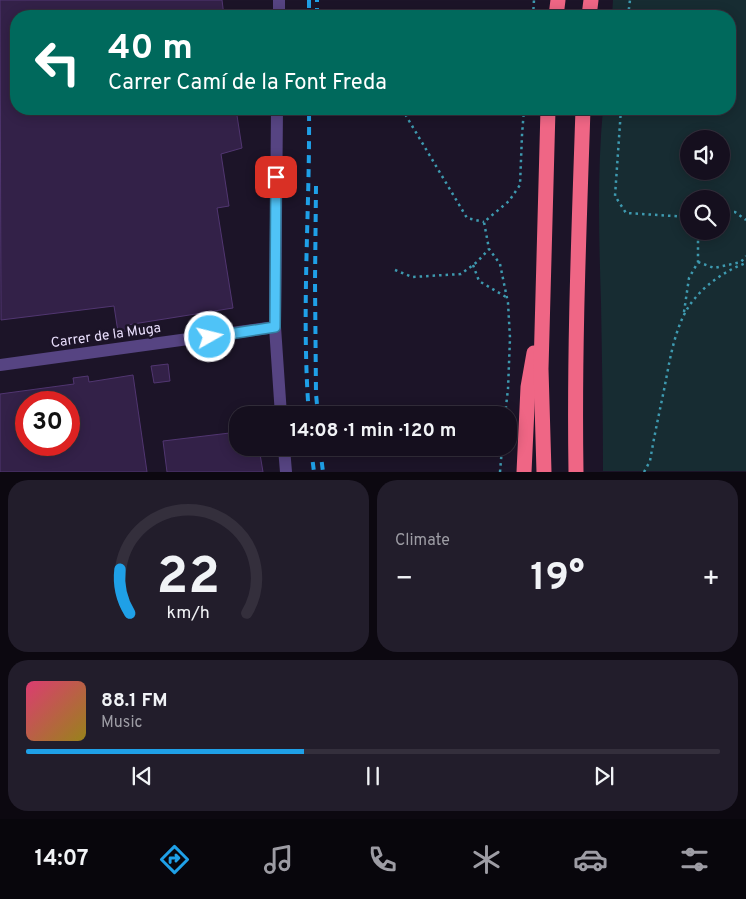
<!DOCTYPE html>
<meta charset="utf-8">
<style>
:root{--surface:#150f1e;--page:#221d2b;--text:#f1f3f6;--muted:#9d9ca4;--line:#342f3c;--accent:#1fa0e7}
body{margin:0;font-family:Overpass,sans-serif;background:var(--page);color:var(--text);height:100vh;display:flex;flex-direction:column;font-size:19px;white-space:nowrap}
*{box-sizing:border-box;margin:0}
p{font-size:16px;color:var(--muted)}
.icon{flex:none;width:28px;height:28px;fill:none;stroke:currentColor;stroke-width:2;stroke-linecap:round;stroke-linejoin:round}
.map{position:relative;height:472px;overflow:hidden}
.details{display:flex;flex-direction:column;gap:8px;padding:8px;background:#0c0810;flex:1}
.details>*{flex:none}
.top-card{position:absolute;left:10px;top:10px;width:726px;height:105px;border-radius:20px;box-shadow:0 2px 12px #0003,0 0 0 1px var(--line);background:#00695c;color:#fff;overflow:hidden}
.tools{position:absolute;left:680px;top:130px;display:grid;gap:10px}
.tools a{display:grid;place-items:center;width:50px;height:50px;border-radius:50%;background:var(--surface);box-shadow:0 2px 12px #0003,0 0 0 1px var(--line);font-size:25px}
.speed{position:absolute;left:15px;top:391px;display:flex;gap:10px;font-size:25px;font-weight:700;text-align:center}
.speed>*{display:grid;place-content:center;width:65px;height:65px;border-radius:50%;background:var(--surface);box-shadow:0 2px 12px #0003,0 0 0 1px var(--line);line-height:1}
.speed .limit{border:8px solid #d22;background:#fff;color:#111}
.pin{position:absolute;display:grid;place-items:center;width:42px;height:42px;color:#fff;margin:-21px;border-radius:10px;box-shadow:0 2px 8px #0006}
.me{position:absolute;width:55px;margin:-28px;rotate:82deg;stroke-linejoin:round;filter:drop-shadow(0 0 4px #0008)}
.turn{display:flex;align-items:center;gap:18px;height:105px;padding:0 15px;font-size:22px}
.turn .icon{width:65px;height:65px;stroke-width:2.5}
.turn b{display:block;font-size:35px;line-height:42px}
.big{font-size:38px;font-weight:700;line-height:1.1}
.details .tile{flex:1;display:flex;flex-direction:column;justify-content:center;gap:8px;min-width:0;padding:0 18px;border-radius:20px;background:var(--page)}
.details .dial{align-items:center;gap:0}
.dial svg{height:130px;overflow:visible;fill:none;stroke:var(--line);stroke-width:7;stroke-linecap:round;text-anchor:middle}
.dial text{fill:var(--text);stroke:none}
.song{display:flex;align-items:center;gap:15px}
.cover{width:60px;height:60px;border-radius:8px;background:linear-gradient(135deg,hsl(340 70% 55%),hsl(50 70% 35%))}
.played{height:5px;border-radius:2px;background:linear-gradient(90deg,var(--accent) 40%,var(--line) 40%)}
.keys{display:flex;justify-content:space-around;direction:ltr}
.heat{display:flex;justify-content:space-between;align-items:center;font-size:28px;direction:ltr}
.details .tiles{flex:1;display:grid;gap:8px;grid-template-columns:1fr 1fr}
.tile:last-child{grid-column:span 2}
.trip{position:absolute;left:229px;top:406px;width:288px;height:50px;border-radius:20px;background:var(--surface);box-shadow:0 2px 12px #0003,0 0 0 1px var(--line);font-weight:700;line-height:50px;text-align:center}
.tabs{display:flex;height:80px;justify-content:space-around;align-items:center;background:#08060c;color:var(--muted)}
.tabs .icon{width:35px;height:35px}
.tabs .current{color:var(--accent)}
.tabs b{font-size:22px;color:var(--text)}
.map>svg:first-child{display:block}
.green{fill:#172c32;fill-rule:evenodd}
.building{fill:#332148;stroke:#513671;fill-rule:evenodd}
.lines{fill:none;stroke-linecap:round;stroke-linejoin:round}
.path{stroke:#3e9ab0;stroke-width:2.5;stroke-dasharray:2.5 4;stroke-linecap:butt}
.minor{stroke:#564482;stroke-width:12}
.highway{stroke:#ef6685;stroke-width:15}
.rail{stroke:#1fa0e7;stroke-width:4;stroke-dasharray:8 6;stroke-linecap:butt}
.route-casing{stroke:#337fa1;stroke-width:12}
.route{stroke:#4fc3f7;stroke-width:9}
.labels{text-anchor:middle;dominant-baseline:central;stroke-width:5;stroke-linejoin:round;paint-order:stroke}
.street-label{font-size:14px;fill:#e9defc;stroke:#1c1428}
</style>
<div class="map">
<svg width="746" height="472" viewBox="0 0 746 472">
<rect width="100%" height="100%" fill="#1c1428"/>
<path class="green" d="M613 0H746V471H603C603 415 602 359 601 303 599 238 597 174 603 109H730V16H612ZM689 139H721V171H689ZM689 199H721V231H689Z"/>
<g class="building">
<polygon points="0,0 222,0 224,16 16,16 16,109 236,109 242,148 221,154 229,206 217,208 233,308 127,325 127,331 118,332 114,306 1,320"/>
<polygon points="168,364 170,381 154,383 151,366"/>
<path d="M133 375 147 472H0V394L74 384 73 378 88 376 89 382ZM26 402H69V445H26Z"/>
<polygon points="238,432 238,448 259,448 263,472 167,472 163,441"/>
</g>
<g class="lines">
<g class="path">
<polyline points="533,16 534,0"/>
<polyline points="628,16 630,0"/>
<polyline points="402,109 467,218 484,222"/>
<polyline points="621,109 615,196 626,213 689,217"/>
<polyline points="721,212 735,212 746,220"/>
<polyline points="698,262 714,268 741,262 746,256"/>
<polyline points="473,265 479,281 506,297"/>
<polyline points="395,270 412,277 461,274 477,262 489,249"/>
<polyline points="684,312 689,278 698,262 698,240 696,231"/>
<polyline points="505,415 508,389 510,338 508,303 500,264 489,249 484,222 509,201 520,185 522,135 524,109"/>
<polyline points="500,472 502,448"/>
<path d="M644 472 650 461C654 437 659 414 664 390 670 360 675 320 696 297 709 282 727 270 746 263"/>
</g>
<g class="minor">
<polyline points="279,16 279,0"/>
<polyline points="277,109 275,327 281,415"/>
<polyline points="0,365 275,327"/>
<polyline points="284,448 286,472"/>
</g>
<g class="highway">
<polyline points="556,16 558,0"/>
<polyline points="589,16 591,0"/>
<polyline points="524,472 528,387 534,353"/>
<polyline points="544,472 541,369 548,109"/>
<path d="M576 472C574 351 579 230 583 109"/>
</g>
<g class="rail">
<polyline points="309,0 309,16"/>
<polyline points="317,16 317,0"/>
<polyline points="316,186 315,282 316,394 318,415"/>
<path d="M309 415C301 313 310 211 309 109"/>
<polyline points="311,448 314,472"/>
<polyline points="320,448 323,472"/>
</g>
</g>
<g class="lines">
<defs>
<polyline id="route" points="210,337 275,327 276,177"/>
</defs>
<use href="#route" class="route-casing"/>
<use href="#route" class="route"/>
</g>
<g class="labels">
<g class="street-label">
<text transform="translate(106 336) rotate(-8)">Carrer de la Muga</text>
</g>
</g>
</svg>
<div class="tools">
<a><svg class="icon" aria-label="sound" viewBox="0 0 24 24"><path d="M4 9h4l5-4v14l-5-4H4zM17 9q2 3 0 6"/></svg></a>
<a><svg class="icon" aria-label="search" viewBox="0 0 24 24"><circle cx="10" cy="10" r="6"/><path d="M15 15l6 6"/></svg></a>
</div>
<div class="speed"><div class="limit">30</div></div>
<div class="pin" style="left:276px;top:177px;background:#d93025"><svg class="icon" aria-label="arrive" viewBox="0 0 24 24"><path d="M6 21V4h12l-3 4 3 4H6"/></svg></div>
<svg class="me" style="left:210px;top:337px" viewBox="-20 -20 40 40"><circle r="17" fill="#4fc3f7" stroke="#fff" stroke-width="3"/><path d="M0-11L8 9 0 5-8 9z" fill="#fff"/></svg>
<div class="trip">14:08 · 1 min · 120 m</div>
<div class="top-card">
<div class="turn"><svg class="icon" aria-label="left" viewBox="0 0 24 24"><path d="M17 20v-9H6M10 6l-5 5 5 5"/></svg><div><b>40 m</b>Carrer Camí de la Font Freda</div></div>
</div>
</div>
<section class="details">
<div class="tiles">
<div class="tile dial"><svg viewBox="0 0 100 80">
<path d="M14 69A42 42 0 1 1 86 69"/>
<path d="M14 69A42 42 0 0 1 8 42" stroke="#1fa0e7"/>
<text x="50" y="56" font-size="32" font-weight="700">22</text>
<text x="50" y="72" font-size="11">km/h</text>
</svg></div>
<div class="tile"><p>Climate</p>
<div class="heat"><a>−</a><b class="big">19°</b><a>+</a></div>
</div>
<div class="tile">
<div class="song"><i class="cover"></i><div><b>88.1 FM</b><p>Music</p></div></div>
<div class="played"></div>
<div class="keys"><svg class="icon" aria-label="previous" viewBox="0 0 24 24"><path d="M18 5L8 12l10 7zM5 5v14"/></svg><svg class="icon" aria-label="pause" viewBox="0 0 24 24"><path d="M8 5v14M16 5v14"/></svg><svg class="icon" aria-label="next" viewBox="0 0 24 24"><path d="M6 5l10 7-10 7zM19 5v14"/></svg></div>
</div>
</div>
</section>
<nav class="tabs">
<b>14:07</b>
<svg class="icon current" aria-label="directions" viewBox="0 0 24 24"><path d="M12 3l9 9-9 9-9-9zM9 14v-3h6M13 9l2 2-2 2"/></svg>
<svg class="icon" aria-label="music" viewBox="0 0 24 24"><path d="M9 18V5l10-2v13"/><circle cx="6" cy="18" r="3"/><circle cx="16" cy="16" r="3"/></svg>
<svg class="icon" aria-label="phone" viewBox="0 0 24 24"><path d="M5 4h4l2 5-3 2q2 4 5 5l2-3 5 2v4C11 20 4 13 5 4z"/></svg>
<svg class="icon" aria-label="climate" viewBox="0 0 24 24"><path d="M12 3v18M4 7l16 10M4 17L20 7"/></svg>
<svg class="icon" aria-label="car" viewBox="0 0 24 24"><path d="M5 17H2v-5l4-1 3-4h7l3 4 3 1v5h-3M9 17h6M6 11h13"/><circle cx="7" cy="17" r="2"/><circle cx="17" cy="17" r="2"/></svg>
<svg class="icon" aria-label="filters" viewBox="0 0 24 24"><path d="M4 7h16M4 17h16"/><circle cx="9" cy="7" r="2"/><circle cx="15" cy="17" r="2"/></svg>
</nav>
